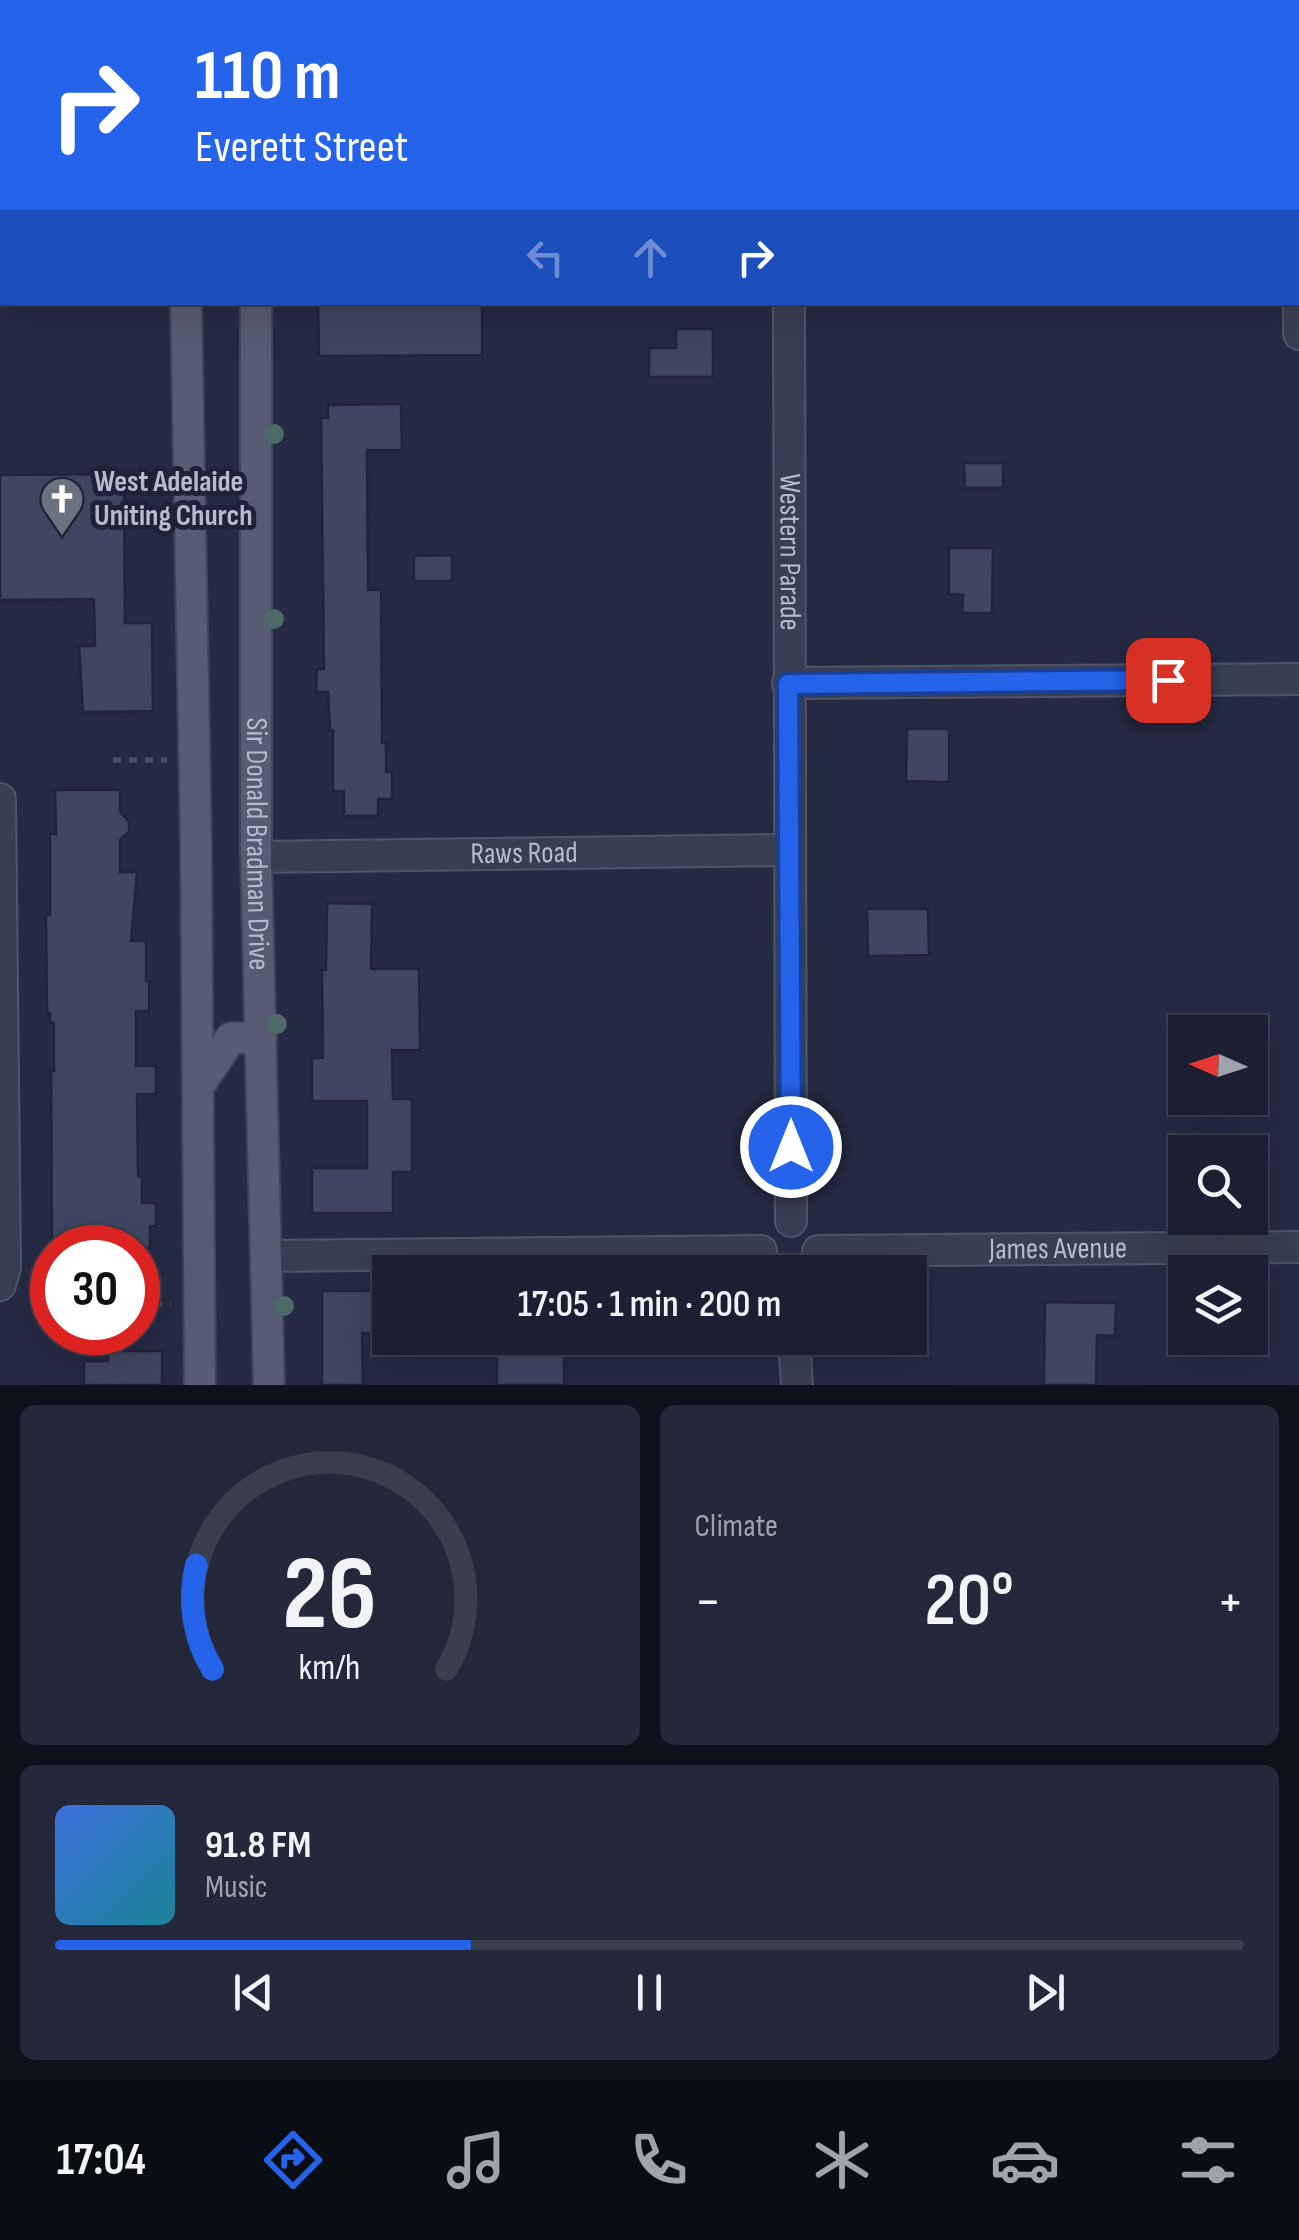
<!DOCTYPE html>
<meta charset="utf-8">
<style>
:root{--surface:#1c2032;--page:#25283a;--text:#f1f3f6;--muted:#a0a3ac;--line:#3a3e4d;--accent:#2563eb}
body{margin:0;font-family:"Sofia Sans Condensed",sans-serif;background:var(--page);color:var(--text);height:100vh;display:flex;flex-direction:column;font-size:38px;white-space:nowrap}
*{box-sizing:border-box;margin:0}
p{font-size:32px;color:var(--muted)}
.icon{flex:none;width:55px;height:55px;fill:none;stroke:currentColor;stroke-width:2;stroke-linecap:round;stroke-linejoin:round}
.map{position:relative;height:1385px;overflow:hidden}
.side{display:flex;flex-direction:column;gap:20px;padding:20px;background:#0f121c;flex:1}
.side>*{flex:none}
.banner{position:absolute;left:0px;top:0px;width:1300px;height:305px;box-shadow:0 10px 40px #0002,0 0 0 2px var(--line);background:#2563eb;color:#fff;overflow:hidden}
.needle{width:65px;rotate:273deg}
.buttons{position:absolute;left:1168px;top:1015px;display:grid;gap:20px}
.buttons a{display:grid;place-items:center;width:100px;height:100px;border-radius:0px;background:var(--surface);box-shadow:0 10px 40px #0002,0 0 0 2px var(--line);font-size:50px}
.speed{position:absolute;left:30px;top:1225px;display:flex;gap:20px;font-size:50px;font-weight:700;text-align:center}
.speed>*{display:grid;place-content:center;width:130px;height:130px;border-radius:50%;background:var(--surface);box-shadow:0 10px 40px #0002,0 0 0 2px var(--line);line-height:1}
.speed .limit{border:15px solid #d22;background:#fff;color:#111}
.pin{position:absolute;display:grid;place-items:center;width:85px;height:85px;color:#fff;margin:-42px;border-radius:20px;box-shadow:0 5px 15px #0006}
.me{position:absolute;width:110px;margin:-55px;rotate:0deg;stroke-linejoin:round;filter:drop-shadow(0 0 8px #0008)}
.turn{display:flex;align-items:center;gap:35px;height:210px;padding:0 30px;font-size:45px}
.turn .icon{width:130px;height:130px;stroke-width:2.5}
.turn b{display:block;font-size:70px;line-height:85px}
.lanes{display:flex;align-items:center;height:95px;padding:0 30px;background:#0003;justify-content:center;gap:50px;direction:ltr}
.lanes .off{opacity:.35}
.big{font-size:75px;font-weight:600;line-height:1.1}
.side .tile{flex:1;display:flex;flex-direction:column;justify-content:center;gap:15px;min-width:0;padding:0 35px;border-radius:15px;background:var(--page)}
.side .dial{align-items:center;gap:0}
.dial svg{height:260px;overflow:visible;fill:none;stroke:var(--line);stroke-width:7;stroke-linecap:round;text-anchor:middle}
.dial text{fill:var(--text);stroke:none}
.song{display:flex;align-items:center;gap:30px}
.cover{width:120px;height:120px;border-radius:15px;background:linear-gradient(135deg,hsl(220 70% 55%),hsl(190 70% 35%))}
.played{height:10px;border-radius:5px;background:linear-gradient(90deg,var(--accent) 35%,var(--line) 35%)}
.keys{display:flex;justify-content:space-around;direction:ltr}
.heat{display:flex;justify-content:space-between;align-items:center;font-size:55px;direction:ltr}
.side .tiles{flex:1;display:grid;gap:20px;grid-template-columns:1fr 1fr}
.tile:last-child{grid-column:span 2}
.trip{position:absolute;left:372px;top:1255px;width:555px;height:100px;border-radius:0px;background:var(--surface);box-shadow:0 10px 40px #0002,0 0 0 2px var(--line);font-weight:600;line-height:100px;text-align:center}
.tabs{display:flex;height:160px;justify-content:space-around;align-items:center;background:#0b0d14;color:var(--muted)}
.tabs .icon{width:70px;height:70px}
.tabs .current{color:var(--accent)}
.tabs b{font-size:45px;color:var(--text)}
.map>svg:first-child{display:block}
.building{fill:#404560;stroke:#21243a;stroke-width:2.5}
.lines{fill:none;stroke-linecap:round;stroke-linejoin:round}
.minor-casing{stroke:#525569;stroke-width:34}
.primary-casing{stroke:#414458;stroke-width:34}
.path{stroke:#465660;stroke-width:5;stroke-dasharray:8 8;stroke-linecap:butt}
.minor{stroke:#3a3e52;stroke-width:30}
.primary{stroke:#585c72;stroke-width:30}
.tree{fill:#4e6a68}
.route-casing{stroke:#184099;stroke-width:25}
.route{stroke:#2563eb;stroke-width:18}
.labels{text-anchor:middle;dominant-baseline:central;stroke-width:10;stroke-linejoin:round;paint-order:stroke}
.poi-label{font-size:30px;font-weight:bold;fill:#b7bacc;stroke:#1f2238;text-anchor:start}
.street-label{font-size:30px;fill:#b7bacc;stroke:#1f2238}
</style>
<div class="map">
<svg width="1299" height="1385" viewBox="0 0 1299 1385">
<rect width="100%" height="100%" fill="#262a43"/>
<g class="building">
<polygon points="318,302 482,302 482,355 319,356"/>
<polygon points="676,329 713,329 713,377 649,377 649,348 676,348"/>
<polygon points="401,404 402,450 367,450 368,590 381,590 382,743 386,743 386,772 392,772 392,799 378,799 378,816 344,816 344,791 333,791 333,730 330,730 328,692 316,692 317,669 324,669 321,418 328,418 328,405"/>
<polygon points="964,463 1003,463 1003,488 965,488"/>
<polygon points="124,474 125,623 152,623 153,711 83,712 79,646 95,646 94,599 0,600 0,475"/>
<polygon points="949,548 993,548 992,613 962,613 963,595 949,594"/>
<polygon points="452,555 452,581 414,581 414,556"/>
<polygon points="907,729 949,729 949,782 906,781"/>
<polygon points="55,790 120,790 120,812 129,821 129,832 120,840 120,872 137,872 131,941 146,941 146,981 149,981 149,1011 136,1011 136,1066 156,1066 156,1094 137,1094 138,1176 142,1176 142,1203 156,1203 156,1226 150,1226 150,1248 52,1248 51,1071 54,1071 54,1023 50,1022 50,1013 47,1013 46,915 50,915 50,834 56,834"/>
<polygon points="327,903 372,904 371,969 419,969 420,1050 392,1050 393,1099 412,1099 412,1172 393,1172 393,1213 312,1213 312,1168 367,1168 367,1101 312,1101 312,1058 323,1058 322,970 326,970"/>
<polygon points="867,909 928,909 929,955 868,956"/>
<polygon points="322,1291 390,1291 390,1333 362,1333 363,1385 322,1385"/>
<polygon points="1045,1302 1116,1303 1115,1336 1097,1335 1096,1385 1044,1385"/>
<rect x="497" y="1338" width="67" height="47"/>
<polygon points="108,1351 162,1351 162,1385 84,1385 84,1361 108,1361"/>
</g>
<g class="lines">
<defs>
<g id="minor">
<polyline points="1296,0 1296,2"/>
<polyline points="789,2 789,0"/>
<polyline points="1298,179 1299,334"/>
<polyline points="0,245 2,245"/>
<path id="s1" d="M789 302 791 1221"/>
<polyline points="788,683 1299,679"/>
<polyline points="0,799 5,1268 0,1285"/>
<path id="s2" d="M256 857 789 850"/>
<path id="s3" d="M818 1251 1299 1247"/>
<polyline points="267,1256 761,1251"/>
<polyline points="794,1338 797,1385"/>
</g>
<g id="primary">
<polyline points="183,0 183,2"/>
<polyline points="253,2 253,0"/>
<polyline points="186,302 196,847 200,1385"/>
<path id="s4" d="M256 302V857L269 1385"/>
<polyline points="198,1087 231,1038 261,1038"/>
</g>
</defs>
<use href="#minor" class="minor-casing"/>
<use href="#primary" class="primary-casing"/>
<g class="path">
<polyline points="113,760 167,760"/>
<polyline points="138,1305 171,1304"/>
</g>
<use href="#minor" class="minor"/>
<use href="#primary" class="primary"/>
</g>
<g class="tree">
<circle cx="274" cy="434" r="10"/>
<circle cx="274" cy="619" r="10"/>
<circle cx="277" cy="1024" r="10"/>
<circle cx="284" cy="1306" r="10"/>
</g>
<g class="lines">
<defs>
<polyline id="route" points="791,1147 788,684 1168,680"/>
</defs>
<use href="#route" class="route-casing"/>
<use href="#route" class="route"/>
</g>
<defs>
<symbol id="church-pin" viewBox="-11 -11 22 30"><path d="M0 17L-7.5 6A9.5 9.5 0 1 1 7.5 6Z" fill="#6b7280" stroke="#1f2238"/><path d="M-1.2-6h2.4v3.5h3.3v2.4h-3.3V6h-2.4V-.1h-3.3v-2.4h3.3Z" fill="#fff"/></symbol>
</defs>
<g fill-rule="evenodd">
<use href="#church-pin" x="37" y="474" width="50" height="68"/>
</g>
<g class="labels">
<g class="poi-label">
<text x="94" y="482">West Adelaide<tspan x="94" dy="34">Uniting Church</tspan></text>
</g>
<g class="street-label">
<text stroke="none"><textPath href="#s1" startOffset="250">Western Parade</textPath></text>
<text stroke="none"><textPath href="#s4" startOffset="542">Sir Donald Bradman Drive</textPath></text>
<text stroke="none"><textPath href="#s2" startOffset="268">Raws Road</textPath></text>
<text stroke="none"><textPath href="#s3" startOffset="240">James Avenue</textPath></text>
</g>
</g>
</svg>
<div class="buttons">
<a><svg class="needle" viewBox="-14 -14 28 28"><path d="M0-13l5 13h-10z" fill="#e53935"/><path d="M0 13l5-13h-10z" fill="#a0a3ac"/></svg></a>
<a><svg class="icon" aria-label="search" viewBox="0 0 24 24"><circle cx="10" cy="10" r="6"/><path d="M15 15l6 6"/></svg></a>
<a><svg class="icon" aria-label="layers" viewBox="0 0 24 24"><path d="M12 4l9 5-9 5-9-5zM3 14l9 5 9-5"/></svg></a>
</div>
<div class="speed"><div class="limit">30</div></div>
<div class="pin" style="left:1168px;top:680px;background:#d93025"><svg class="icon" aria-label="arrive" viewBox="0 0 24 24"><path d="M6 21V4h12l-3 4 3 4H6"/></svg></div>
<svg class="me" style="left:791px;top:1147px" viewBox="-20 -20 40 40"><circle r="17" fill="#2563eb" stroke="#fff" stroke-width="3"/><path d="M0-11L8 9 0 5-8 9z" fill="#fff"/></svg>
<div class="trip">17:05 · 1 min · 200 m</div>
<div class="banner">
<div class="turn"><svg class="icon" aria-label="right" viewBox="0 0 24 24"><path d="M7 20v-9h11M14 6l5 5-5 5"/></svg><div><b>110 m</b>Everett Street</div></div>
<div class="lanes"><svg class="icon off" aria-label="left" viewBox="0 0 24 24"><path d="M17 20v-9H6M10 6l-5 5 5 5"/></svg><svg class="icon off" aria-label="ahead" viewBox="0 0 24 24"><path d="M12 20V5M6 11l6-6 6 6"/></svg><svg class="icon" aria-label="right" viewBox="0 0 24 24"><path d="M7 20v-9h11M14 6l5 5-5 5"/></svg></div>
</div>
</div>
<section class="side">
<div class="tiles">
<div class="tile dial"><svg viewBox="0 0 100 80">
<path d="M14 69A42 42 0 1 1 86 69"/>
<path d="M14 69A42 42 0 0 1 9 37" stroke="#2563eb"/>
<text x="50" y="56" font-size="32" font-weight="700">26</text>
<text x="50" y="72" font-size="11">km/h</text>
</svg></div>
<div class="tile"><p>Climate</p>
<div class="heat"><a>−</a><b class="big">20°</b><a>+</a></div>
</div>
<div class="tile">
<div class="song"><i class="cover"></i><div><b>91.8 FM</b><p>Music</p></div></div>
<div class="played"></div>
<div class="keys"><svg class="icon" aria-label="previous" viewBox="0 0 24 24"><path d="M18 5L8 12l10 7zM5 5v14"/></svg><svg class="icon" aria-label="pause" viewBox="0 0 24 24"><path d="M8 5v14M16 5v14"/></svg><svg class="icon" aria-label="next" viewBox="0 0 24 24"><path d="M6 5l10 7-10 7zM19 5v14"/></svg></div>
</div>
</div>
</section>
<nav class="tabs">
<b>17:04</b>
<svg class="icon current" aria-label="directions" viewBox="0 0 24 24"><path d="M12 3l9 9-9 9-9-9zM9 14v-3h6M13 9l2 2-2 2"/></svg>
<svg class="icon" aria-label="music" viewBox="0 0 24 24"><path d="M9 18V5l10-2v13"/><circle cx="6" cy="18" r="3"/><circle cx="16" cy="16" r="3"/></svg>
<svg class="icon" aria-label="phone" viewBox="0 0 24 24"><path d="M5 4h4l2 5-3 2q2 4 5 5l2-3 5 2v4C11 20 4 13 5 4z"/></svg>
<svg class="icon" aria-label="climate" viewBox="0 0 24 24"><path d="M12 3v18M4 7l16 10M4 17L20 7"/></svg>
<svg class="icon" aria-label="car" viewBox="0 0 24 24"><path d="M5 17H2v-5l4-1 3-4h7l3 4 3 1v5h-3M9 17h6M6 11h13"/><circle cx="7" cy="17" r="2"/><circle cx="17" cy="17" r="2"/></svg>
<svg class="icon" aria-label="filters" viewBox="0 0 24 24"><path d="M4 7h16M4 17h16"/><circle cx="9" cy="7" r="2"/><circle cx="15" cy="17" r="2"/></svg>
</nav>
